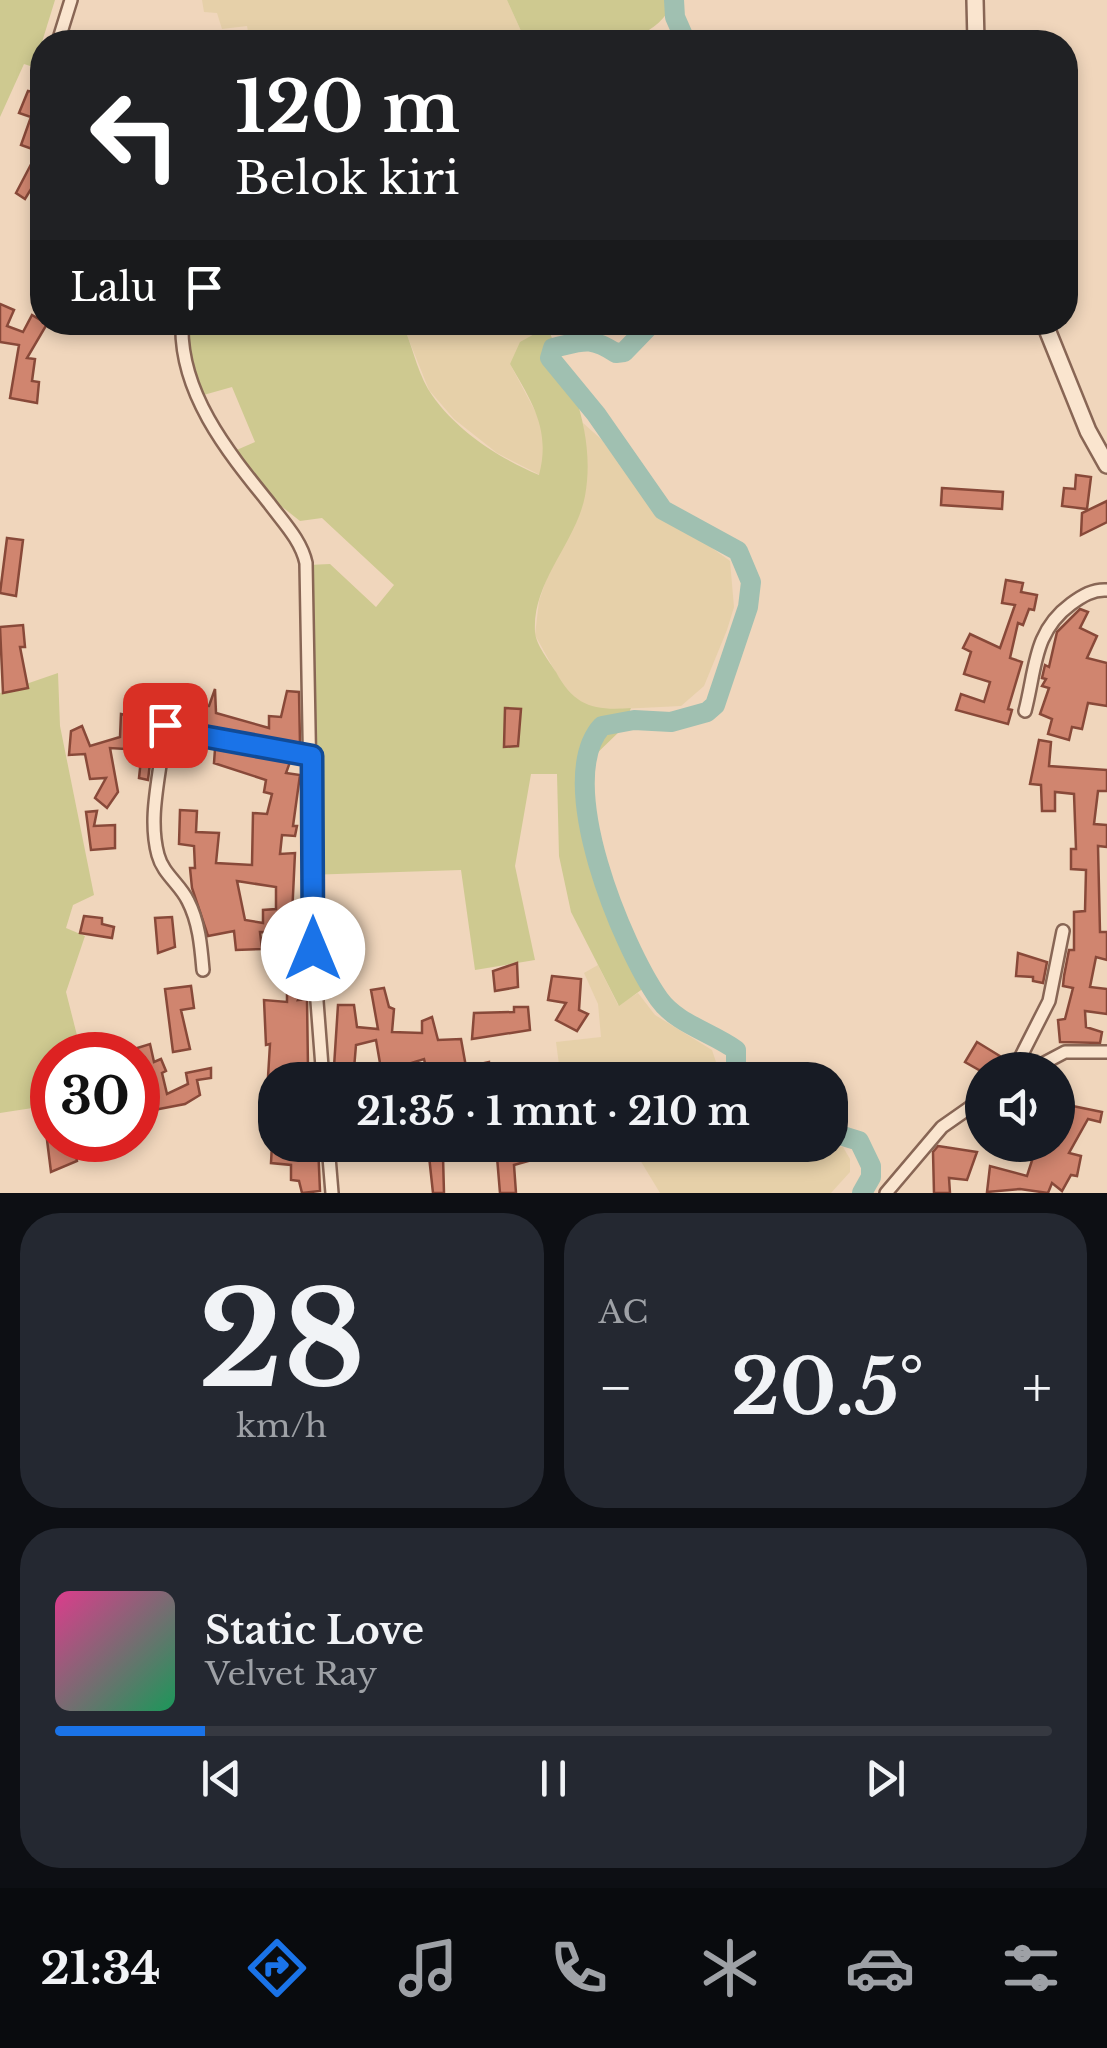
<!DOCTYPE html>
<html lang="id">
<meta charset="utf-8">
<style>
:root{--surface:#171b24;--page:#242831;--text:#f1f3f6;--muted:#9ea1a6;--line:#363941;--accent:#1a73e8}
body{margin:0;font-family:"Libre Baskerville",serif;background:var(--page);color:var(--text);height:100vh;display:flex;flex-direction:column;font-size:38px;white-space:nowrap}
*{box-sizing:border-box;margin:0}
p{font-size:32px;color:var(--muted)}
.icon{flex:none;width:55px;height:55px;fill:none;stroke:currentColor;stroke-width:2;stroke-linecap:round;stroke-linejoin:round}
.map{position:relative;height:1193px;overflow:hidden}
.details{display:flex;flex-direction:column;gap:20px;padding:20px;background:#0d0f14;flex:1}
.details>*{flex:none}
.guide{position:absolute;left:30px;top:30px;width:1048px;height:305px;border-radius:40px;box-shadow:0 5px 15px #0003;background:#202124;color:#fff;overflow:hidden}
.tools{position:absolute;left:965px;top:1052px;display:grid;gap:20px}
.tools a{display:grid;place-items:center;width:110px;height:110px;border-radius:50%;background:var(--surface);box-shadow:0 5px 15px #0003;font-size:50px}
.speed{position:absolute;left:30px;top:1032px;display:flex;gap:20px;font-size:50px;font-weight:700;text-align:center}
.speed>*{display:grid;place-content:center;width:130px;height:130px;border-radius:50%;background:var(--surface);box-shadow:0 5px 15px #0003;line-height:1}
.speed .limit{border:15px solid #d22;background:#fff;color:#111}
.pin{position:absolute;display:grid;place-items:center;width:85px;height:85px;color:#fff;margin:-42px;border-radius:20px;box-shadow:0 5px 15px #0006}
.me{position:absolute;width:110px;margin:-55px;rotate:0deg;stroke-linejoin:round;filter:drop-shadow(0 0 8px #0008)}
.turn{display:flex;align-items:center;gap:35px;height:210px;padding:0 40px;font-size:45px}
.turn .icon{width:130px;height:130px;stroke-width:2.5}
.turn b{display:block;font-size:70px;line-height:85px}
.then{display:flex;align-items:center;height:95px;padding:0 40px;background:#0003;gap:20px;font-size:38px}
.big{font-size:75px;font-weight:800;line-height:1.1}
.details .widget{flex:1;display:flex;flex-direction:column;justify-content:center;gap:15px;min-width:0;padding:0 35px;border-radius:40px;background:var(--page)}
.details .dial{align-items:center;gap:0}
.dial b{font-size:130px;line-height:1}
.song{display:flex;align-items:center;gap:30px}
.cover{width:120px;height:120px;border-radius:15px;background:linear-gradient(135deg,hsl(330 70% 55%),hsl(150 70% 35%))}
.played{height:10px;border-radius:5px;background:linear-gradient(90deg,var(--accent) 15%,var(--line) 15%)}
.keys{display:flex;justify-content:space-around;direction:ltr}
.heat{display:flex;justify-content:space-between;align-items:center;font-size:55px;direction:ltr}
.details .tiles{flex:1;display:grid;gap:20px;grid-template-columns:1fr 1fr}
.widget:last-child{grid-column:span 2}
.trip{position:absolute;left:258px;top:1062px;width:590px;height:100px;border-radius:40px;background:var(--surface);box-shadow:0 5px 15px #0003;font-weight:800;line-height:100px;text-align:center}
.dock{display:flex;height:160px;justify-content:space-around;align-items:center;background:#090b0e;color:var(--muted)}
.dock .icon{width:70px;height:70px}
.dock .selected{color:var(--accent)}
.dock b{font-size:45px;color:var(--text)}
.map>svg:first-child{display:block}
.farmland{fill:#e6d0a9}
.green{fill:#cec990}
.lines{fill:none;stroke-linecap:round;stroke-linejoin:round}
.river{stroke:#a0c0b1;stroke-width:20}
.building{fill:#d0856f;stroke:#884939;stroke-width:2.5;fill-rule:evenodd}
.minor-casing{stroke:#865;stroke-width:16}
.tertiary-casing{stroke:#865;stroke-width:20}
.minor{stroke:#fae5cf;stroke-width:11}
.tertiary{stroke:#fae5cf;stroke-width:15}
.route-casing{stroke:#114b97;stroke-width:25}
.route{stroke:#1a73e8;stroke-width:18}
</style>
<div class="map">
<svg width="1107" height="1193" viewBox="0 0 1107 1193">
<rect width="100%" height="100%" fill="#f0d6bc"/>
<g class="farmland">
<polygon points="202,0 507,0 526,42 250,42 247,26 222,29 217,13 204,12"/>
<polygon points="402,323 611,323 547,327 510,364 542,424 546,443 540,475 497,453 454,419 429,390"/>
<polygon points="583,423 602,440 647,501 730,561 734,607 727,630 704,686 681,706 600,710 580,704 561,682 535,635 539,601 586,463"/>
<polygon points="598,965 618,1005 638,993 655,1015 712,1050 722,1080 561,1080 556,1042 601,1037 598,1004 584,973"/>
<polygon points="631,1145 830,1145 843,1147 850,1159 850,1172 831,1193 660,1193"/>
</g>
<g class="green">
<polygon points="0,0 55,0 42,42 42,70 24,64 0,117"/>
<path d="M507 0H675C647 58 580 42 526 42Z"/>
<path d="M180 323H402C412 344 416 368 428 389 452 428 498 458 539 475 551 430 532 402 510 364L520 342 547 327C571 379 596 436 585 496 576 543 532 581 535 632 536 645 549 661 556 672 574 706 594 711 631 708L622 729 591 759C593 837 619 914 648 985L619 1006 571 912 559 856 557 774H531L515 866 535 960 475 970 461 870 306 875 302 814 308 565 330 564 376 607 394 585 322 518 300 521 267 495 232 452 255 442 232 387 200 396Z"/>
<polygon points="58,673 60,726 94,895 73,905 66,928 85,936 66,992 82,1055 52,1055 52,1105 0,1113 0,693"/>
</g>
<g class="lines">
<g class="river">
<polyline points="674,0 675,17 686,42"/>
<path d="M653 322 624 352 616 353C589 336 584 341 553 348L550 358 596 414 663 510 738 551 751 582 748 607 715 705 707 712 671 722 634 720 602 726C552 780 623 948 659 999 677 1024 711 1032 736 1050V1080"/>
<polyline points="830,1132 859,1141 871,1166 871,1177 862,1193"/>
</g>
</g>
<g class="building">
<polygon points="28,91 42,93 42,171 25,199 16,193 38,151 21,145 31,117 19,113"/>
<polygon points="0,304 14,310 7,326 23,332 32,315 47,324 27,358 35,359 32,381 39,382 37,403 10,398 19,345 0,342"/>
<polygon points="1076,475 1091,477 1087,509 1062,506 1064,488 1075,489"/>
<polygon points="942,488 1003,492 1002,509 941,505"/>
<polygon points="1107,501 1107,522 1081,535 1082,513"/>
<polygon points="7,538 23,540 16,596 0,593"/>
<polygon points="1006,580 1023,583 1021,592 1037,595 1034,610 1029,609 1023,625 1018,623 1010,658 1022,662 1008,709 1012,710 1008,724 956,710 961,694 984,702 990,682 964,674 971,652 963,648 970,634 1000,648 1015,605 1002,603"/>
<polygon points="1080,609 1088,612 1080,628 1097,636 1087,658 1107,663 1107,706 1088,703 1082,729 1072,727 1069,740 1048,734 1052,719 1040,714 1049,688 1042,686 1046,679 1042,678 1045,665 1049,667 1057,632"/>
<polygon points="23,625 25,647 20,647 28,688 3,693 0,627"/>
<polygon points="215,689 216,713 269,728 269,716 281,717 287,691 299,692 300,744 185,723 188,705 209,706"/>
<polygon points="505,708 521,709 518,746 504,747"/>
<polygon points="121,714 136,717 136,722 155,722 148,780 139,778 142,750 110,748 118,792 107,808 95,798 106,778 90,779 85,754 69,755 71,731 82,726 90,746 120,737"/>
<polygon points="1039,740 1051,742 1049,766 1107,770 1107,791 1098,791 1094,824 1107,825 1107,847 1098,846 1100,932 1107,932 1107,960 1096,957 1090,987 1107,989 1107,1014 1085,1011 1086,1027 1102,1032 1100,1043 1060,1042 1058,1020 1065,1019 1073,988 1063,986 1064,976 1069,950 1074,950 1074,912 1085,911 1086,870 1071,869 1071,849 1076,849 1074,794 1055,792 1055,811 1042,811 1041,785 1030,784"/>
<path d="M206 746 290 762 286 773 300 775 293 826H297L295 836 282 835 280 854 295 853 292 916 303 919 301 933 260 932 262 949 236 950 234 931 208 936 192 888 190 868H195L194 846 179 844 180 810 197 811 196 832 219 833 216 863 252 865 253 813 267 814 272 794 264 792 266 780 214 763 215 749ZM237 881 276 887V909L263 910V923L245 920Z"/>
<polygon points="97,811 94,826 115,825 115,848 91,850 86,812"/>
<polygon points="84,916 102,918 102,924 114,927 112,938 80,933"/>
<polygon points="172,917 175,947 158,953 155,918"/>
<polygon points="1018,953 1047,962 1043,983 1033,981 1033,977 1016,976"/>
<polygon points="517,963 518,987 495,991 493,971"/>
<polygon points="552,976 581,979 579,1010 588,1014 577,1031 556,1020 566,1003 548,1000"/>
<polygon points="296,982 304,986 298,1000 307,999 308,1068 292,1067 292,1080 278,1080 268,1077 270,1044 266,1045 264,1000 287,1002 287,990"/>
<polygon points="191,986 194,1008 181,1010 190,1049 173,1052 165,989"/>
<polygon points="384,988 389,1007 394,1009 392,1032 422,1033 422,1021 432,1017 438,1040 461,1039 466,1067 489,1062 491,1080 429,1080 424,1059 405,1065 380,1063 376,1040 356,1045 354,1069 334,1067 338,1005 354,1005 357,1027 378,1029 371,990"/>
<polygon points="514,1007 528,1007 530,1030 472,1039 474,1013 514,1012"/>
<polygon points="977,1042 1008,1061 1005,1070 979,1070 965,1062"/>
<polygon points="150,1044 154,1062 161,1059 166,1071 162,1073 167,1094 188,1084 186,1073 211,1068 211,1078 197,1080 200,1095 185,1104 154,1110 153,1091 148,1092 146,1080 152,1079 145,1058 138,1061 138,1055 121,1053"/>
<polygon points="1058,1103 1102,1112 1100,1122 1088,1119 1069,1153 1081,1156 1077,1176 1071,1175 1062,1191 1052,1183 1048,1193 1020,1189 987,1192 990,1166 1027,1176 1037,1145 1058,1145"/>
<polygon points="47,1140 73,1140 77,1161 51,1172"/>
<polygon points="272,1144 295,1150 294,1145 318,1145 320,1191 302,1193 299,1181 291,1180 291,1165 271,1163"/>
<polygon points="414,1145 450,1145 451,1155 443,1156 444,1193 433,1193 429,1156 416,1160"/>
<polygon points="496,1145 533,1145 535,1159 514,1165 516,1193 500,1193"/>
<polygon points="938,1146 977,1152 967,1180 949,1178 950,1193 934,1193 933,1152"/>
</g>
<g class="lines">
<defs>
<g id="minor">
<polyline points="58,42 71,0"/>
<path d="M182 322C179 392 227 451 269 503 283 522 301 540 306 563L313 949 323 1080"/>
<polyline points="168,699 164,729 311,756"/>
<path d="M1025 711C1036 669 1033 632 1071 604 1082 596 1093 589 1107 590"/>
<path d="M164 729C162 771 147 814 158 855 163 874 180 884 188 901 199 922 201 947 203 970"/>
<polyline points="1014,1070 1049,1001 1063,931"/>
<polyline points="1031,1070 1065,1052 1107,1052"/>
<polyline points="328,1145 332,1193"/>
<polyline points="886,1193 942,1127 982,1099"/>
</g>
<g id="tertiary">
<polyline points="975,0 976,42"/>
<polyline points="1044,322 1088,431 1107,465"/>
</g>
</defs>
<use href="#minor" class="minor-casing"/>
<use href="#tertiary" class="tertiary-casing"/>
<use href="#minor" class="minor"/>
<use href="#tertiary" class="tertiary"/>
</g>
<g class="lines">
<defs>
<polyline id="route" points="165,725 164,729 312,756 313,949"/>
</defs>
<use href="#route" class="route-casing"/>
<use href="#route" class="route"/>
</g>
</svg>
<div class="tools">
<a><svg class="icon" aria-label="sound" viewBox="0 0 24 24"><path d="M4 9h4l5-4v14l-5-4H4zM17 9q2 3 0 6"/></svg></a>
</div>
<div class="speed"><div class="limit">30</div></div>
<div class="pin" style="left:165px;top:725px;background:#d93025"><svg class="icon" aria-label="arrive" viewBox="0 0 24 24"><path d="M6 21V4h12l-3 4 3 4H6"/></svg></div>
<svg class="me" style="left:313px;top:949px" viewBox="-20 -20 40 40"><circle r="19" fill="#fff"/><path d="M0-13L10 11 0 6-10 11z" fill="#1a73e8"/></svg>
<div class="trip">21:35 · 1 mnt · 210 m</div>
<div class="guide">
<div class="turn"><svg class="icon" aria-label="left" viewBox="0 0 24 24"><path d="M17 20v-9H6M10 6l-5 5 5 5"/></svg><div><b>120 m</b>Belok kiri</div></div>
<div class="then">Lalu<svg class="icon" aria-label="arrive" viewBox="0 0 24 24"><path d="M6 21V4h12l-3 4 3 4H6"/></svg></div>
</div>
</div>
<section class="details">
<div class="tiles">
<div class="widget dial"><b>28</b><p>km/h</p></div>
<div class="widget"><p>AC</p>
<div class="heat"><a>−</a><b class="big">20.5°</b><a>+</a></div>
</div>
<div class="widget">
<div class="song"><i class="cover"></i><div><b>Static Love</b><p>Velvet Ray</p></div></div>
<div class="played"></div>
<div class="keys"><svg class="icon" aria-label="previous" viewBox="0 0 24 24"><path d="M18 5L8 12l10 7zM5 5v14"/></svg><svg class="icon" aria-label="pause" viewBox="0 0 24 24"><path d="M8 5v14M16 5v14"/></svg><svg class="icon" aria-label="next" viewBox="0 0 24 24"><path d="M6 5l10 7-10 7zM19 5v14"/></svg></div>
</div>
</div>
</section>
<nav class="dock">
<b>21:34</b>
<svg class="icon selected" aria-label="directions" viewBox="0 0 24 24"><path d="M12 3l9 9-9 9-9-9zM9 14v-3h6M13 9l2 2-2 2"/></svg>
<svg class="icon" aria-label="music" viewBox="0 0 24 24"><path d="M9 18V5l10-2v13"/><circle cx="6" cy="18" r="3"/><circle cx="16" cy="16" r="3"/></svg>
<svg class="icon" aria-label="phone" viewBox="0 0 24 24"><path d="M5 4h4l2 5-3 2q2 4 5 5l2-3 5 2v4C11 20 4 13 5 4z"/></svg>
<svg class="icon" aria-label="climate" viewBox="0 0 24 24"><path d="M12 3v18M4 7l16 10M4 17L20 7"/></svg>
<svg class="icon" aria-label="car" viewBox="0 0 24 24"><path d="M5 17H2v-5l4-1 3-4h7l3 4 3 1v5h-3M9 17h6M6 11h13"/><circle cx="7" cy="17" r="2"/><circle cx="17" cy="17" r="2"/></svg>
<svg class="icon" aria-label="filters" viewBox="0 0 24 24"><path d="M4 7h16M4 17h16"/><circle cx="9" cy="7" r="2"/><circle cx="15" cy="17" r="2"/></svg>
</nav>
